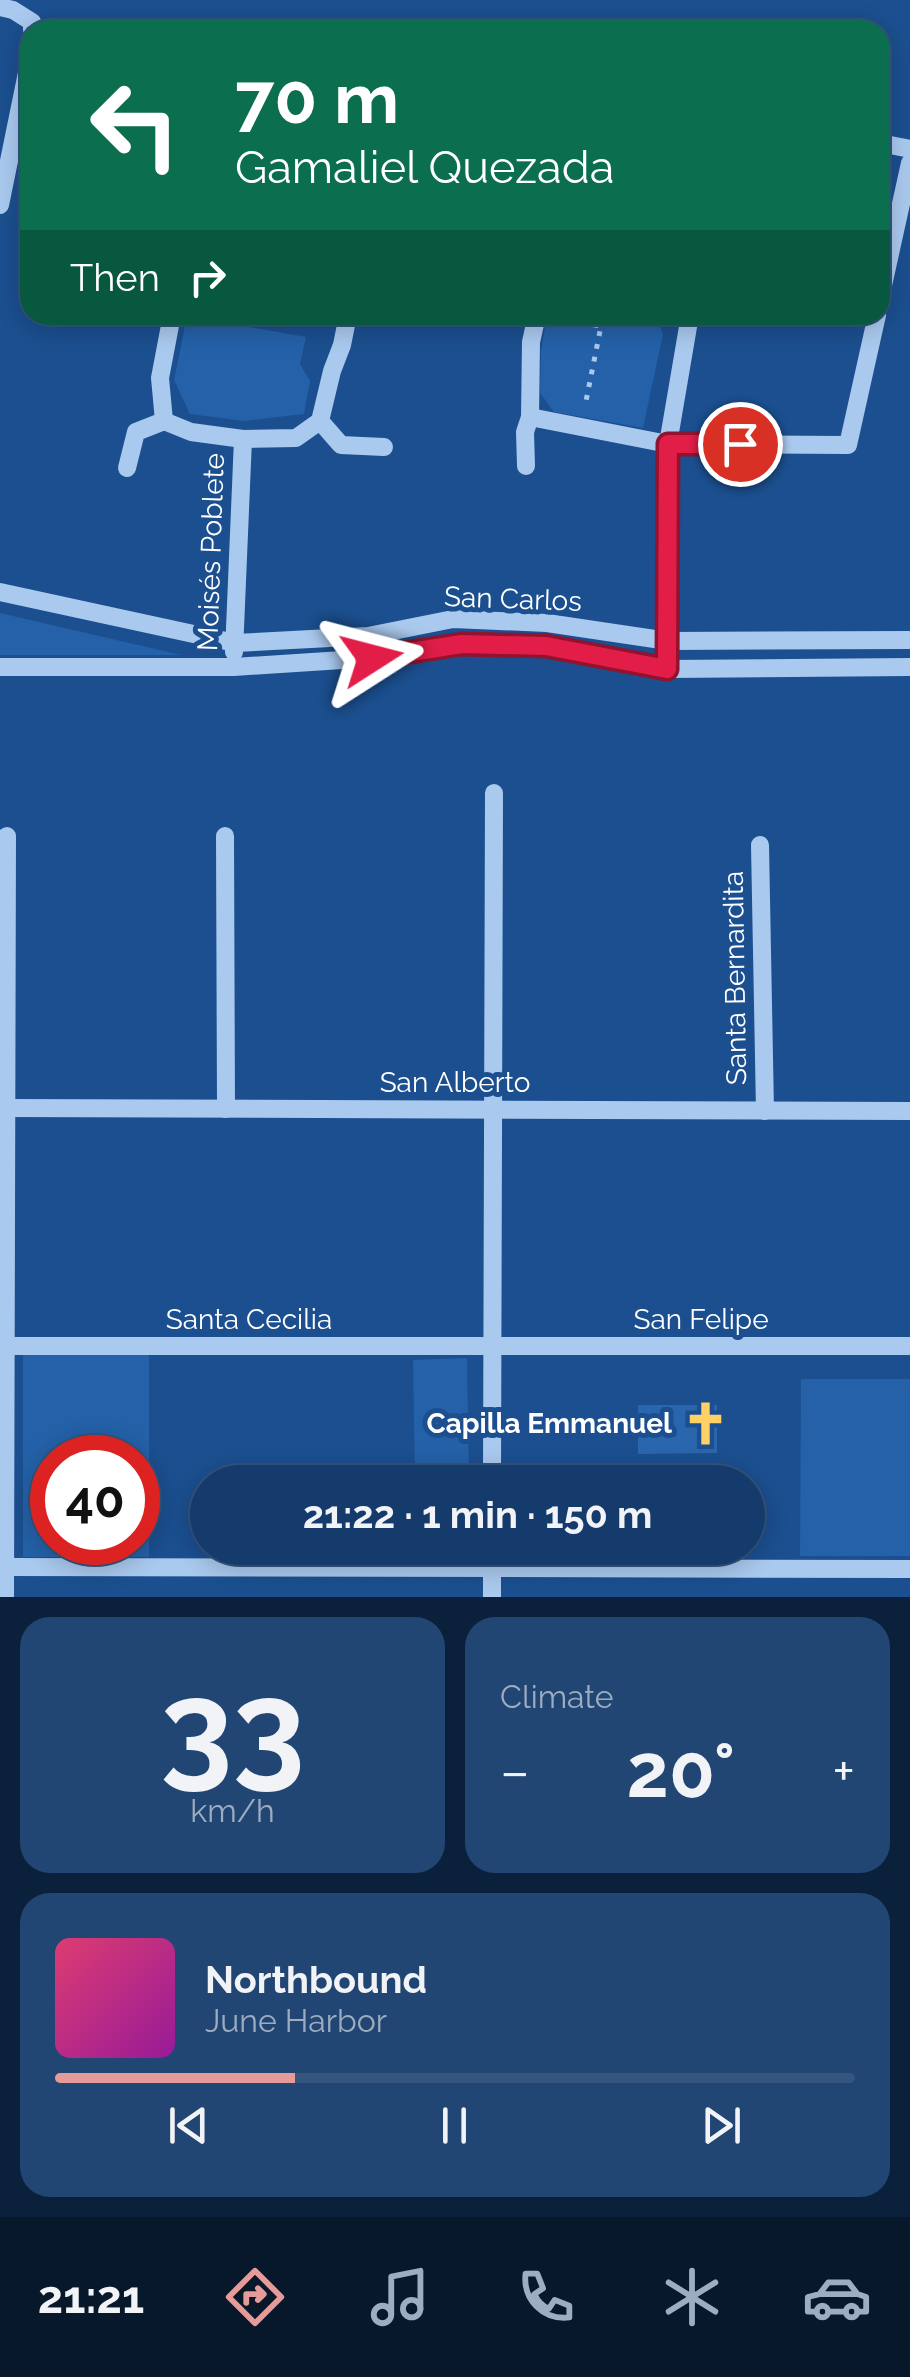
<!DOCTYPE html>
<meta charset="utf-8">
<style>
:root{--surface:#143b6b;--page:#214673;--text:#f1f3f6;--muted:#9dadc1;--line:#33557e;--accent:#e69b98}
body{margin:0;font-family:Raleway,sans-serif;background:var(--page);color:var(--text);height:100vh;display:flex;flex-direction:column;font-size:38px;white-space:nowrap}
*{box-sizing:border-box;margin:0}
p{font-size:32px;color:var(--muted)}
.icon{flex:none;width:55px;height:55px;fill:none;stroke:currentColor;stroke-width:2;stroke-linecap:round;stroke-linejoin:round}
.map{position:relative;height:1597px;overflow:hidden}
.drawer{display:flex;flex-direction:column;gap:20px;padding:20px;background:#0b203b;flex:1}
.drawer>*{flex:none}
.hud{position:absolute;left:20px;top:20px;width:870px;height:305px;border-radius:30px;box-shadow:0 5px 25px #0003,0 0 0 2px var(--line);background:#0b6e4f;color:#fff;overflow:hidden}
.speed{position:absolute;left:30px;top:1435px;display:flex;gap:20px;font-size:50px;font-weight:700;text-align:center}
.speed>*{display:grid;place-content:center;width:130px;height:130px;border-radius:50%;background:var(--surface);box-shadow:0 5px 25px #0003,0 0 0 2px var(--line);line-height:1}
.speed .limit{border:15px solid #d22;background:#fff;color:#111}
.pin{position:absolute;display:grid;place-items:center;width:85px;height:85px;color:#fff;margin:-42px;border:5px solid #fff;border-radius:50%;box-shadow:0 2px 10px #0007}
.me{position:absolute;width:110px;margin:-55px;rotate:81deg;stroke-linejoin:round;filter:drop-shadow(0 0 8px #0008)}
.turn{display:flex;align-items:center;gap:35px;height:210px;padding:0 50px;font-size:45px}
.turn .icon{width:130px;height:130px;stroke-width:2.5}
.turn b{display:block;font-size:70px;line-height:85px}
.then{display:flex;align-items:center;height:95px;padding:0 50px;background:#0003;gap:20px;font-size:38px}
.big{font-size:75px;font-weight:700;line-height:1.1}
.drawer .card{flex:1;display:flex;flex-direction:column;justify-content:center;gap:15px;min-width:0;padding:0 35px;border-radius:30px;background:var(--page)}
.drawer .dial{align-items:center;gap:0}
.dial b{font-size:130px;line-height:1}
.song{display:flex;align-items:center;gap:30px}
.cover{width:120px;height:120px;border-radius:15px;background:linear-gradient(135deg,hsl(340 70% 55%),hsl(300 70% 35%))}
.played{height:10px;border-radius:5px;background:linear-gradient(90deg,var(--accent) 30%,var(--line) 30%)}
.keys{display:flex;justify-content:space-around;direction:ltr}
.heat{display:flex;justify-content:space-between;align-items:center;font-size:55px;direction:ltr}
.drawer .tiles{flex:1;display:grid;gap:20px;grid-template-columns:1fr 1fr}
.card:last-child{grid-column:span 2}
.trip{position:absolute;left:190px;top:1465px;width:575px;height:100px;border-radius:50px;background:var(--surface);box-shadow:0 5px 25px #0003,0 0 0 2px var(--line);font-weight:700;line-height:100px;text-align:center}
.tab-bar{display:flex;height:160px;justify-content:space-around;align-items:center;background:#08182b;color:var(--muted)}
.tab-bar .icon{width:70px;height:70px}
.tab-bar .selected{color:var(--accent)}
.tab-bar b{font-size:45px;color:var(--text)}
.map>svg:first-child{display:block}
.green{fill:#2461a8;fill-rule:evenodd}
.building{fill:#2a66ad}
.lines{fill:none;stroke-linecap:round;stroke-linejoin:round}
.path{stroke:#a9c9ee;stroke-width:5;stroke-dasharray:5 8;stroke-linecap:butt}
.minor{stroke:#a9c9ee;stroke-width:18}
.route-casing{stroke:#92132f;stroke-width:25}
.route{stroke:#e11d48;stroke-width:18}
.labels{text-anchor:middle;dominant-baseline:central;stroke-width:10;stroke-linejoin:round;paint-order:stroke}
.street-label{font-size:28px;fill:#fff;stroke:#1b4f8f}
.poi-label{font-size:28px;font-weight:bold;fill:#fff;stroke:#1b4f8f;text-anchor:end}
</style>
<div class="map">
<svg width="910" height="1597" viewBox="0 0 910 1597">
<rect width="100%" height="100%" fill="#1b4f8f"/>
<g class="green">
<polygon points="547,315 655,315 663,334 643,428 554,412 540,393 541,351"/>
<polygon points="187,316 306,337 300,364 310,381 304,414 244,421 190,414 174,380"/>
<polygon points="0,613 181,655 0,655"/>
<path d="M23 1355H149V1557H23ZM52 1458H138V1542H52Z"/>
<polygon points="467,1358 469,1482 415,1482 413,1360"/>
<polygon points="801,1379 910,1379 910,1556 800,1556"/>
</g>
<polygon class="building" points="638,1405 717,1405 717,1453 638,1454"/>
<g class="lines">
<g class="path">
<polyline points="640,315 666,318"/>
<polyline points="555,318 601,326 585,406"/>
</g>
<g class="minor">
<polyline points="0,7 13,10 32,22 32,30"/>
<polyline points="880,143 910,149"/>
<polyline points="0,205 30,58"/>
<polyline points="880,299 910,163"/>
<polyline points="530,417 668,444 848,445 877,315"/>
<polyline points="164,421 191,432 243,439 296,438 320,421 332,371 342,345 348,315"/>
<polyline points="164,421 160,378 172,315"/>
<polyline points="320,421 341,445 384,447"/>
<polyline points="526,466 525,432 530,417 531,342 537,315"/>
<polyline points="127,468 136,432 164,421"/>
<polyline points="0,592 235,643 368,636 453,619 547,623 668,641 910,640"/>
<polyline points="234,652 243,439"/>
<polyline points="0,667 234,667 373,658 462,643 546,646 667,669 910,667"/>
<polyline points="667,669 668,444 690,315"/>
<polyline points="225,836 226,1109"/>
<polyline points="760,845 765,1111"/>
<polyline points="0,1108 910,1111"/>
<polyline points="6,1346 910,1346"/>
<polyline points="492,1482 494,793"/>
<polyline points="5,1567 910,1569"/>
<polyline points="5,1597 7,836"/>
<polyline points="492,1597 492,1548"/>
</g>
</g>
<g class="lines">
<defs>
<polyline id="route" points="372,658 462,644 546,646 667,669 668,444 740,444"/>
</defs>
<use href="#route" class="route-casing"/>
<use href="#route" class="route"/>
</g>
<defs>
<symbol id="church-bare" viewBox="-9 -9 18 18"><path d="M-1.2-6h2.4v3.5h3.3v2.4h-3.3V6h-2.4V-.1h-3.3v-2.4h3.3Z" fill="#ffd166" stroke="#1b4f8f" stroke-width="2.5" paint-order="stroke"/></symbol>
</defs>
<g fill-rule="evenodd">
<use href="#church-bare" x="674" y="1392" width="63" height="63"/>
</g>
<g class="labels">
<g class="street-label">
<text transform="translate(211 552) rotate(-88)">Moisés Poblete</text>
<text transform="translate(513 599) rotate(2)">San Carlos</text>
<text transform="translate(735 978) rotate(-91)">Santa Bernardita</text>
<text x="455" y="1082">San Alberto</text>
<text x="249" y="1319">Santa Cecilia</text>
<text x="701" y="1319">San Felipe</text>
</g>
<g class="poi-label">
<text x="672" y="1423">Capilla Emmanuel</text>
</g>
</g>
</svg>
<div class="speed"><div class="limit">40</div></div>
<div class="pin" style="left:740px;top:444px;background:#d93025"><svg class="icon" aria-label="arrive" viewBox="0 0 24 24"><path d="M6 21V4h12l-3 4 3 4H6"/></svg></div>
<svg class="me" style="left:372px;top:658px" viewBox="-20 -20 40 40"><path d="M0-17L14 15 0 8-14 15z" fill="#e11d48" stroke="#fff" stroke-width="4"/></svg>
<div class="trip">21:22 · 1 min · 150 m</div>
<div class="hud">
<div class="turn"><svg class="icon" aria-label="left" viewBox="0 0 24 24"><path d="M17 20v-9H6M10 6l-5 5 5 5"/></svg><div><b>70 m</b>Gamaliel Quezada</div></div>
<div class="then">Then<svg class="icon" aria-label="right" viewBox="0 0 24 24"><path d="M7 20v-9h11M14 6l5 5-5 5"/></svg></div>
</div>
</div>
<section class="drawer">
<div class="tiles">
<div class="card dial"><b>33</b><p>km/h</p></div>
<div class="card"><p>Climate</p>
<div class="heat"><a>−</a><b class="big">20°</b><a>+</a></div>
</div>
<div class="card">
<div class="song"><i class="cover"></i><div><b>Northbound</b><p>June Harbor</p></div></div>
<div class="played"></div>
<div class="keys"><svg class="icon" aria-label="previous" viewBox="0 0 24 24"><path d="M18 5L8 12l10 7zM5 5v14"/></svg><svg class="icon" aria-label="pause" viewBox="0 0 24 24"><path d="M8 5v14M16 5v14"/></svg><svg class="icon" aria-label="next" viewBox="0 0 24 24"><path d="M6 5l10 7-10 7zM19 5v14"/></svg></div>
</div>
</div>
</section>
<nav class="tab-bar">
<b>21:21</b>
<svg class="icon selected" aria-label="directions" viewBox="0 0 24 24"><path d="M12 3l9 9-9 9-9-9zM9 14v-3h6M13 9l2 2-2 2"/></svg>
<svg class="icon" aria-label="music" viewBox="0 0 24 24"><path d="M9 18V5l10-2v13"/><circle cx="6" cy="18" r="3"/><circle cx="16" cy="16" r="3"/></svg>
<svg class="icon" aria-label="phone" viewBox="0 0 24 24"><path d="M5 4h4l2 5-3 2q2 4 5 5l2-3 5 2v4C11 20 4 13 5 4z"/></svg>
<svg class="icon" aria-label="climate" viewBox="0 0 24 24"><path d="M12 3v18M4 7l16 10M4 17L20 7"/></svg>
<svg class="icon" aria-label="car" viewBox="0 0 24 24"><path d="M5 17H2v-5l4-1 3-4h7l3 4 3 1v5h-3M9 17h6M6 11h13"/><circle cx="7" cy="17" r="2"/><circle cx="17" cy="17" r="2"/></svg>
</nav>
